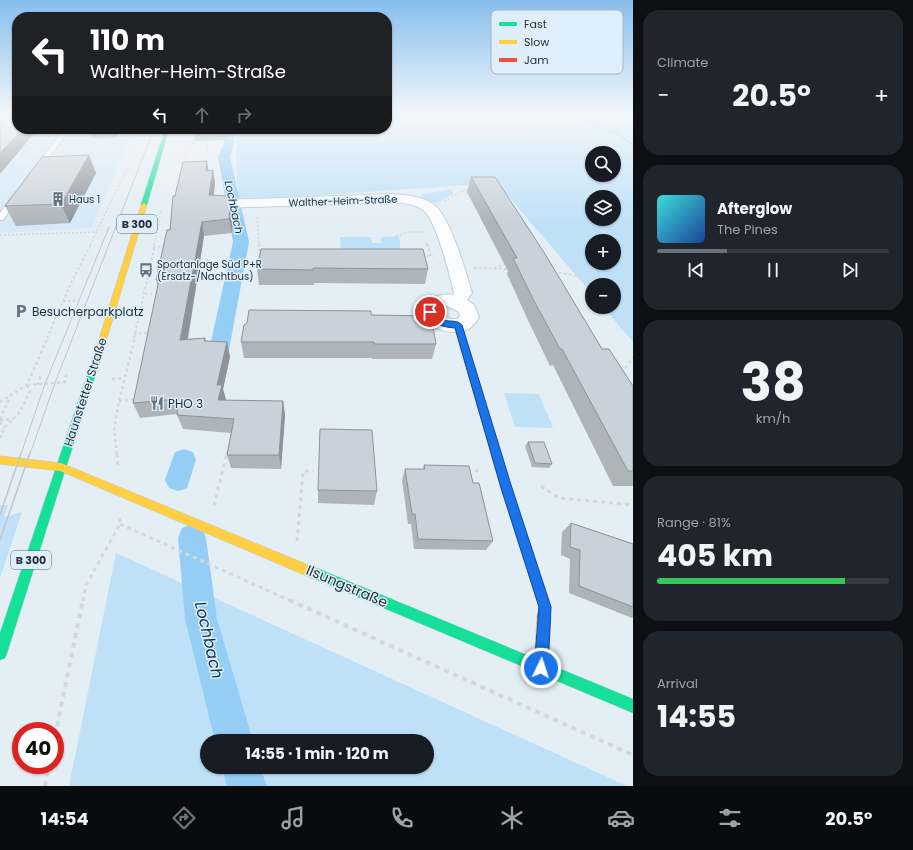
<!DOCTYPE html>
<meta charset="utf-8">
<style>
:root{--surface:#171b24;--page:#20242c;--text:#f1f3f6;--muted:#9ea1a6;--line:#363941;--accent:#68727a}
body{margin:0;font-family:Poppins,sans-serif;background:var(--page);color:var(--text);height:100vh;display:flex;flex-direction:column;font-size:15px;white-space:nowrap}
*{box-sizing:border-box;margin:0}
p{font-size:13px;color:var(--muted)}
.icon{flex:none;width:22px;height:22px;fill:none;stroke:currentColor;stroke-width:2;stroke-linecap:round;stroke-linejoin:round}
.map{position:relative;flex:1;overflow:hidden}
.panel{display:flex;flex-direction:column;gap:10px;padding:10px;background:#0d0f14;width:280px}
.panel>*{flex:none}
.hud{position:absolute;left:12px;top:12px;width:380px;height:122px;border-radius:16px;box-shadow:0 1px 3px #0004;background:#202124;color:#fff;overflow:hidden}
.fabs{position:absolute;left:585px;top:146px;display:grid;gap:8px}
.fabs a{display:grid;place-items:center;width:36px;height:36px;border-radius:50%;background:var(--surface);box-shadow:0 1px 3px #0004;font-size:20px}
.speed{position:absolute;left:12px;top:722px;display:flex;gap:8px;font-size:20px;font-weight:700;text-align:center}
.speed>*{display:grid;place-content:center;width:52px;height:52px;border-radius:50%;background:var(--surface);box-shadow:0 1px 3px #0004;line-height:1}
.speed .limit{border:6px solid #d22;background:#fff;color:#111}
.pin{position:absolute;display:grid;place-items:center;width:34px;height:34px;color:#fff;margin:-17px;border:2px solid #fff;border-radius:50%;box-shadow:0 1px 4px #0007}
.me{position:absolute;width:44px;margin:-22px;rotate:4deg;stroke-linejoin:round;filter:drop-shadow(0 0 3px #0008)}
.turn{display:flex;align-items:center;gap:14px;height:84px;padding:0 12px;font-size:18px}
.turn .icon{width:52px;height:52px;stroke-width:2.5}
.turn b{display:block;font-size:28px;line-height:34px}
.lanes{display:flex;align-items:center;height:38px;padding:0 12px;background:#0003;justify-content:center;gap:20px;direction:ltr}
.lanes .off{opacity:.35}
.big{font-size:30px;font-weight:700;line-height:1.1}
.panel .tile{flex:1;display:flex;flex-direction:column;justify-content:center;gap:6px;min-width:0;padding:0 14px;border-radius:16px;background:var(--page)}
.panel .dial{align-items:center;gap:0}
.dial b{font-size:52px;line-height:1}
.song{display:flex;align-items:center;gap:12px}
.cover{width:48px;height:48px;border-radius:6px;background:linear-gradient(135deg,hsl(180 70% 55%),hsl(220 70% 35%))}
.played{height:4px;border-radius:2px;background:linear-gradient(90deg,var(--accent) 30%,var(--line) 30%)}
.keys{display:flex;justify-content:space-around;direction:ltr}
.heat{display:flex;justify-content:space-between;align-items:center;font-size:22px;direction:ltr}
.charge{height:6px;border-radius:3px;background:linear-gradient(90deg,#34c759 81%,var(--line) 0)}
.trip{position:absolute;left:200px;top:734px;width:234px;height:40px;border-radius:20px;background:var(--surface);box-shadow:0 1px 3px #0004;font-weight:700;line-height:40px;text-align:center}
.tabs{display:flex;height:64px;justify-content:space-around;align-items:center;background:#090b0e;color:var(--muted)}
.tabs .icon{width:28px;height:28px}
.tabs .selected{color:var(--accent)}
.tabs b{font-size:18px;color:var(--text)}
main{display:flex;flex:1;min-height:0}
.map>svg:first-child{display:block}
.built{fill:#d5e9f7}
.green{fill:#bfe1f8;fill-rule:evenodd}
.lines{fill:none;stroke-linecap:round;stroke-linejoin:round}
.stream{fill:#95cef5;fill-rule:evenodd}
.canal{fill:#95cef5;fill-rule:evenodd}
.lane-casing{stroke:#c0cad1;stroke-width:2}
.street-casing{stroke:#c0cad1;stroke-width:2}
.fast-casing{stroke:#c0cad1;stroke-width:1}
.slow-casing{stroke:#c0cad1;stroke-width:1}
.jam-casing{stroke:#c0cad1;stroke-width:1}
.path-far5{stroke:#d5d8db;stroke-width:1;stroke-dasharray:1.5 1.5;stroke-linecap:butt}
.path-far4{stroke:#d5d8db;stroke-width:1.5;stroke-dasharray:2 2;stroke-linecap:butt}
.path-far3{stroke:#d5d8db;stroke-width:2;stroke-dasharray:2.5 2.5;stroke-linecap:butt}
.path-far2{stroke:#d5d8db;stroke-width:2.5;stroke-dasharray:3 3;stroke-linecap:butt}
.path-far1{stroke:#d5d8db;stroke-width:3;stroke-dasharray:4 4;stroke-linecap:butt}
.path{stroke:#d5d8db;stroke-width:4;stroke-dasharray:5 5;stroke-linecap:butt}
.lane{fill:#fbfcfe;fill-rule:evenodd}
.street{fill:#fbfcfe;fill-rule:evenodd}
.fast{fill:#16e098;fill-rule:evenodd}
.slow{fill:#ffcf43;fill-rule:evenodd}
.jam{fill:#f24e42;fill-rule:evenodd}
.tram-far1{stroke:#c3c5c7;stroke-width:1}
.tram{stroke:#c3c5c7;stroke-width:1.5}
.wall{fill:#adb5bb}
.shaded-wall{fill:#8d9399}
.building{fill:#c9d2da;stroke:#8d9399}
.route{fill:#1a73e8;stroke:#114b97}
.labels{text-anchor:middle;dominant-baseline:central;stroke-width:3;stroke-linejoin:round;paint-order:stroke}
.far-poi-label{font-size:10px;fill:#263038;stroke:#deeffb;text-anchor:start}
.far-street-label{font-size:10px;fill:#263038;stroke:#deeffb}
.far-water-label{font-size:11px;font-style:italic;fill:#12344a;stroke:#deeffb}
.shield{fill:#deeffb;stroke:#5d6972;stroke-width:1}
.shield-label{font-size:11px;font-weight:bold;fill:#263038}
.poi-label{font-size:12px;fill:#263038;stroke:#deeffb;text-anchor:start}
.street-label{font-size:12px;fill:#263038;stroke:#deeffb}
.near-street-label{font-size:14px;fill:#263038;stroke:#deeffb}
.near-water-label{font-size:16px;font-style:italic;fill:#12344a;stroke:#deeffb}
.key{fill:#deeffb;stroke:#a7b6c0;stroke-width:1}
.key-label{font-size:11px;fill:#263038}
</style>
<main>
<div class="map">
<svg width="633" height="786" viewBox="0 0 633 786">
<rect width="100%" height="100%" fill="#e4eef5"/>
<polygon class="built" points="0,114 17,129 134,129 91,228 0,233"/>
<g class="green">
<path d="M387 114H633V342L603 307H614V285H592V294L497 183 237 201 236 129H387ZM592 153H614V175H592ZM592 197H614V219H592ZM592 241H614V263H592Z"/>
<polygon points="451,189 454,194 436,203 424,199 420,195"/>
<polygon points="399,236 401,252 341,253 340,237 371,237 372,243 381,243 381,237"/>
<polygon points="504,393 539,394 553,428 515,427"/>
<polygon points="0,505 8,505 4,517 22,512 0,578"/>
<path d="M116 553 627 786H69ZM207 741H427V767H207Z"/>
</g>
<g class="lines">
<polygon class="stream" points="575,114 578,114 599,126 618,132 633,144 633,146 616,134 597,128"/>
<g class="canal">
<polygon points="226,129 236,129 234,143 230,157 249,242 228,355 225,360 218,362 211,360 208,355 233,242 218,157 224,143"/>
<polygon points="184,449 193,452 196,460 187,488 178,491 169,488 165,480 175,452"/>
<polygon points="192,524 202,528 206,538 217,619 253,741 215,741 185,619 178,538 182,528"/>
<polygon points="222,767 260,767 267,786 227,786"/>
</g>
<defs>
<g id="lane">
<polygon points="64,129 70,129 39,171 35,171 35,169"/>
<polygon points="13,195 19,195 20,197 3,220 0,220 0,213"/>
</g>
<path id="street" d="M391 194C405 195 421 196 433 204 450 215 466 272 472 293L467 300 474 305 479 317C477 321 473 326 469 329 452 337 425 329 421 308 428 298 440 293 453 295L454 293C450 276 436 219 423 210 414 203 402 203 391 202L223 208 218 207 216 204 218 201 223 200ZM447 306 459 312 460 316 457 319H450L441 313 440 309Z"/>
<g id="fast">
<polygon points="165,129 169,129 147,205 142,206 141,205"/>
<polygon points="97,355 101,358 7,653 5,658 0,660 0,633 93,358"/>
<polygon points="314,567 633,699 633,713 310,577 308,573 310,569"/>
</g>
<g id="slow">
<polygon points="144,203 147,205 101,358 97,361 94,360 93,358 141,205"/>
<polygon points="0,456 61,463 318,569 320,573 318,577 314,579 60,471 0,464"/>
<polygon points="544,610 549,612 551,617 548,668 546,673 541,675 536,673 534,668 537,617 539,612"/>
</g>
<polygon id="jam" points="458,322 462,325 511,488 551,607 549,622 544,624 539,622 537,617 539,607 501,488 454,325"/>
</defs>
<use href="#lane" class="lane-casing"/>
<use href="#street" class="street-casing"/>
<use href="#fast" class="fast-casing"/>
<use href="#slow" class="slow-casing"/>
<use href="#jam" class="jam-casing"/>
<g class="path-far5">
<path d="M397 114C404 120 421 116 430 117 468 122 528 143 560 114"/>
<polyline points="602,114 610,117 633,131"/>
<polyline points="189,129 186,143 192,143 195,129"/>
<polyline points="192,143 208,142 205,163"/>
<polyline points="217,160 231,158"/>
<polyline points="184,165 188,143"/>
<polyline points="125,172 143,129"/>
</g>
<g class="path-far4">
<polyline points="444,201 465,190 470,190"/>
<polyline points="257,217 259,245"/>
<polyline points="0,235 97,232"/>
<polyline points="396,236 408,232 424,232"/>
<polyline points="427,243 428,245"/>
<polyline points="90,245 126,171"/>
<polyline points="154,245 161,211"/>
</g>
<g class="path-far3">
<polyline points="259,244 260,256 262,256"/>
<polyline points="427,244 431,256"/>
<polyline points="153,247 167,246"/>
<polyline points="422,256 433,256"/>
<polyline points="474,268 509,269"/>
<polyline points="494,268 508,263"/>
<polyline points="146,270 161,269"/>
<polyline points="554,272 598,279 620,285"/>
<polyline points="145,294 159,293"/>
<polyline points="63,301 77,301"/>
<polyline points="134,334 149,333"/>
<polyline points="47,338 72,281 91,244"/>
<polyline points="134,338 155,244"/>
</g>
<g class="path-far2">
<polyline points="620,370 625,369 633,357"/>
<polyline points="112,379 124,378"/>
<polyline points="64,383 67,372"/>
<polyline points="27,385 67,382"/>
<polyline points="37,385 42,374"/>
<polyline points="119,401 137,399"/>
<polyline points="0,402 27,385 48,337"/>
<polyline points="0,419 10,397"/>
<polyline points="0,420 13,419"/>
<polyline points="0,422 4,428"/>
<polyline points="0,438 4,428 20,412 30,391 27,385"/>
<polyline points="117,454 114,430 119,401 135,337"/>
<polyline points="227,454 230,443"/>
</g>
<g class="path-far1">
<polyline points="117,453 118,468"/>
<polyline points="467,470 478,471"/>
<polyline points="541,486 559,498 633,505"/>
<polyline points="214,506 227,453"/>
<polyline points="120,524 291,601"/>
<polyline points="297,541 303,471 314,471"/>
<polyline points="83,601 86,585 120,524 119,515"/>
</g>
<g class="path">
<polyline points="289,600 633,755"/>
<polyline points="55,736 83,600"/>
<polyline points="45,786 49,765"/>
</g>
<use href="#lane" class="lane"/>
<use href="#street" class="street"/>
<use href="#fast" class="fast"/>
<use href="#slow" class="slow"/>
<use href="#jam" class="jam"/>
<g class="tram-far1">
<polyline points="21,454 45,384 109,227"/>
<polyline points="30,454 55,383 154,129"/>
</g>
<g class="tram">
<polyline points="0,515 21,453"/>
<polyline points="0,540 30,453"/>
</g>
</g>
<g class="wall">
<polygon points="89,129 120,129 115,138 93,139"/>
<polygon points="193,129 229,129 228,140 195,141"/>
<polygon points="213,170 215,183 214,195 229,203 233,217 232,233 204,236 188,339 205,338 206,341 227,342 230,357 223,389 226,400 283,401 285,415 281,469 231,468 227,455 231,433 183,429 177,415 177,414 140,418 133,403 158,287 156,280 170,230 175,196 208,171"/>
<polygon points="96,173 70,223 16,226 5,206"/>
<polygon points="471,177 602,349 633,386 633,486 613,486 553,365 550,366 526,316 507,274 508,271 467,192"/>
<polygon points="261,249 428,269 425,284 314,283 314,285 259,285 257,269"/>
<polygon points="371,315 436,344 432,359 372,359 372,358 244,358 241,342"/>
<polygon points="528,442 552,464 549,468 532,467 525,446"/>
<polygon points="424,465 473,483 493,541 486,550 414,549 411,524 408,524 402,480 405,469 423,469"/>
<polygon points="318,490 377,491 374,505 318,503"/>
<polygon points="571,523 633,544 633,617 632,618 569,593 570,559 561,555 562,532"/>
</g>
<g class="shaded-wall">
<polygon points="23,129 38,129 0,174 0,153"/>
<polygon points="112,129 120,129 115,138"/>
<polygon points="227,129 229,129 228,140"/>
<polygon points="89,155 96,173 70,223 61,204"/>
<polygon points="207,161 209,174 206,171"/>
<polygon points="213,170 215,183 212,208 209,195"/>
<polygon points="230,203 233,217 232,233 229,219"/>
<polygon points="202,222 204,236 185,355 180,340"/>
<polygon points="227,342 230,357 223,389 226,400 222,415 218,400 217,385"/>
<polygon points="283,401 285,415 281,469 279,455"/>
</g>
<g class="building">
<polygon points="0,114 17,114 17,129 23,129 0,153"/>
<polygon points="89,155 61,204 5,206 42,157"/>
<polygon points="207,161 206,171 213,170 209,195 228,196 229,203 230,203 229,219 202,222 180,340 205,338 204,341 227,342 217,385 222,385 218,400 283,401 279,455 227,455 234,419 177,415 178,399 133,403 159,280 156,280 167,230 170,230 173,196 175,196 183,162"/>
<polygon points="471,177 495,177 545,254 602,349 609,349 633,386 633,471 628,471 562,349 560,349 533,299 513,258 517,258"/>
<polygon points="261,249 423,249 428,269 313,268 313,270 257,269"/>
<polygon points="249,310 371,311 371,315 431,316 436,344 374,344 374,342 241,342 244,325 247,323"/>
<polygon points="320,429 372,430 377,491 318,490"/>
<polygon points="528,442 544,442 552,464 535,463"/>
<polygon points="424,465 469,466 473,483 479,483 493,541 418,539 415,514 412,514 405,469 425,469"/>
<polygon points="571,523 633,544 633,607 579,586 580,550 570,547"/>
</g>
<linearGradient id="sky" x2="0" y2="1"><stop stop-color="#87beed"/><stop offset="0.51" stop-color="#f3f7fa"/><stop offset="1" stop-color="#f3f7fa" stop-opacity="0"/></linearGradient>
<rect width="633" height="224" fill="url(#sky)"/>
<path class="route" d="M430 309 433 310C444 328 453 316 462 325L512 488 551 607 548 668 546 673 541 675 536 673 534 668 539 607 501 488 455 328C441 327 433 324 426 312Z"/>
<defs>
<symbol id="building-bare" viewBox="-9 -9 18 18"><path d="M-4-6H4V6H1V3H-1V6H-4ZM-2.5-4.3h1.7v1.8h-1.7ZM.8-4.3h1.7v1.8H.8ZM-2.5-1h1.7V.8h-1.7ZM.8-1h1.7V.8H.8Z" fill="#68727a" stroke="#deeffb" stroke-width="2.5" paint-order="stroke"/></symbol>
<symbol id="bus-bare" viewBox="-9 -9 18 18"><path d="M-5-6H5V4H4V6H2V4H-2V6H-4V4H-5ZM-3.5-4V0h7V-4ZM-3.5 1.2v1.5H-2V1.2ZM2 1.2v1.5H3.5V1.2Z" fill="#68727a" stroke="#deeffb" stroke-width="2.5" paint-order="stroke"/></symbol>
<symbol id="parking-bare" viewBox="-9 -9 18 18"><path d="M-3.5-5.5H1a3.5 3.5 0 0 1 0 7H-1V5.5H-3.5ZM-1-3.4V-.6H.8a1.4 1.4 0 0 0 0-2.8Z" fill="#68727a" stroke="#deeffb" stroke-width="2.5" paint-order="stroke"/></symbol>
<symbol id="restaurant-bare" viewBox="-9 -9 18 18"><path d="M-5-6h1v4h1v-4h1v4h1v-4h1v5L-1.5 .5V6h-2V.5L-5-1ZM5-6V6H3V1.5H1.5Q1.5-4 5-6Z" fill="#68727a" stroke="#deeffb" stroke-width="2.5" paint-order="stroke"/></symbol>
</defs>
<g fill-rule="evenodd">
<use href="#building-bare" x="48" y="189" width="20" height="20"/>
<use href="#bus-bare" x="136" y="260" width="20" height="20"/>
<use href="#parking-bare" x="11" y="301" width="20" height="20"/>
<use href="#restaurant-bare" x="147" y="393" width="20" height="20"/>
</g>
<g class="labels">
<g class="far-poi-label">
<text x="69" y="199">Haus 1</text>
<text x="157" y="264">Sportanlage Süd P+R<tspan x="157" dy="12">(Ersatz-/Nachtbus)</tspan></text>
</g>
<g class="far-street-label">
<text transform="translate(343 201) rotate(-2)">Walther-Heim-Straße</text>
</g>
<g class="far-water-label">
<text transform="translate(234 207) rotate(78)">Lochbach</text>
</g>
<g class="shield">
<rect x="117" y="215" width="40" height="18" rx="3"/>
<rect x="11" y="551" width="40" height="18" rx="3"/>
</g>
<g class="shield-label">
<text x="137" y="224">B 300</text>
<text x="31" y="560">B 300</text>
</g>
<g class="poi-label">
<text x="32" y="311">Besucherparkplatz</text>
<text x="168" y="403">PHO 3</text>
</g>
<g class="street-label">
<text transform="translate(85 392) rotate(-72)">Haunstetter Straße</text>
</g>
<g class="near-street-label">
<text transform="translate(347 586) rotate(23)">Ilsungstraße</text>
</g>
<g class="near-water-label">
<text transform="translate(209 640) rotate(77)">Lochbach</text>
</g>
</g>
<rect x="491" y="10" width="132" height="64" rx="6" class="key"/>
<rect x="499" y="22" width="18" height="4" fill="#16e098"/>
<rect x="499" y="40" width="18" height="4" fill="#ffcf43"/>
<rect x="499" y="58" width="18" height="4" fill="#f24e42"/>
<g class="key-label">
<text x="524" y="28">Fast</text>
<text x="524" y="46">Slow</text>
<text x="524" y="64">Jam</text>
</g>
</svg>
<div class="fabs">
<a><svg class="icon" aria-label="search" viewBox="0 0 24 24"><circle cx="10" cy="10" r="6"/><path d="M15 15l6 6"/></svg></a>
<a><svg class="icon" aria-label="layers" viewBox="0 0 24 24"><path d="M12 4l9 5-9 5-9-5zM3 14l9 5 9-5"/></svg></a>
<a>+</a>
<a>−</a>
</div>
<div class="speed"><div class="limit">40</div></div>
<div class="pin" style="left:430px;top:312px;background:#d93025"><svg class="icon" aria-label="arrive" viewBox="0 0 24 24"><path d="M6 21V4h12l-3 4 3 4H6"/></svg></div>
<svg class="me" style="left:541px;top:668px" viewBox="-20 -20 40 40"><circle r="17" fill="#1a73e8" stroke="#fff" stroke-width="3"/><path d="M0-11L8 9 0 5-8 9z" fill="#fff"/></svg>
<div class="trip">14:55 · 1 min · 120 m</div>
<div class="hud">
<div class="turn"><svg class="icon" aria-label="left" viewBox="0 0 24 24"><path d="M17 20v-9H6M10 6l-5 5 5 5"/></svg><div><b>110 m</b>Walther-Heim-Straße</div></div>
<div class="lanes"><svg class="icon" aria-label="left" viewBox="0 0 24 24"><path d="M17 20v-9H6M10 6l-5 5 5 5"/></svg><svg class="icon off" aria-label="ahead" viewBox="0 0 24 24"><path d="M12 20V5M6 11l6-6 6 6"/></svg><svg class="icon off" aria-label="right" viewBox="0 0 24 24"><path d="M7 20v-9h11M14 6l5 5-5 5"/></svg></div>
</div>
</div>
<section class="panel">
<div class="tile"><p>Climate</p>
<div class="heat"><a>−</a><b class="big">20.5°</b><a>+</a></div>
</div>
<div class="tile">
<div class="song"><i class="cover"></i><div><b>Afterglow</b><p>The Pines</p></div></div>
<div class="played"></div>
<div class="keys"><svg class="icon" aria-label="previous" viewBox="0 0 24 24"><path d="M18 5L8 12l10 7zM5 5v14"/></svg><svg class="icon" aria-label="pause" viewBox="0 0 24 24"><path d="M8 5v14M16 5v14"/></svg><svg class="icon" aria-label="next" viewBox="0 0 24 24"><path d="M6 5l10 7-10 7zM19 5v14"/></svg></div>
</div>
<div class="tile dial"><b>38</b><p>km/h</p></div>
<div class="tile"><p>Range · 81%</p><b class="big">405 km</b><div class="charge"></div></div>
<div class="tile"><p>Arrival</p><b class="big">14:55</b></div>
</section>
</main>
<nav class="tabs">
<b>14:54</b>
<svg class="icon selected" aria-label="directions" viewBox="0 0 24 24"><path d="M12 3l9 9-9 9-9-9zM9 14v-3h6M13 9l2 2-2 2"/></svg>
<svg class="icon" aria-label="music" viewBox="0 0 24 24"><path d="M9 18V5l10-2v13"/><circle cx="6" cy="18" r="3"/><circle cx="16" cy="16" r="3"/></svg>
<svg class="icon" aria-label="phone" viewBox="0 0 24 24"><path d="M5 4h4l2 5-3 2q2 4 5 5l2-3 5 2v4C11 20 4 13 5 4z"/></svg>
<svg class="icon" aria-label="climate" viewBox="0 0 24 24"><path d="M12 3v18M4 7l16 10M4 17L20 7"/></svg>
<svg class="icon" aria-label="car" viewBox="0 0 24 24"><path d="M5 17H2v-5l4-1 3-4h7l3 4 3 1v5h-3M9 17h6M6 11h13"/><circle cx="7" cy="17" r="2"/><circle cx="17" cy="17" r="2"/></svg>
<svg class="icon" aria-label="filters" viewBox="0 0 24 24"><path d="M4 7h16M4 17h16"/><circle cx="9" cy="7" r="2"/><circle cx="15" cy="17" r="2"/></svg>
<b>20.5°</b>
</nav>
